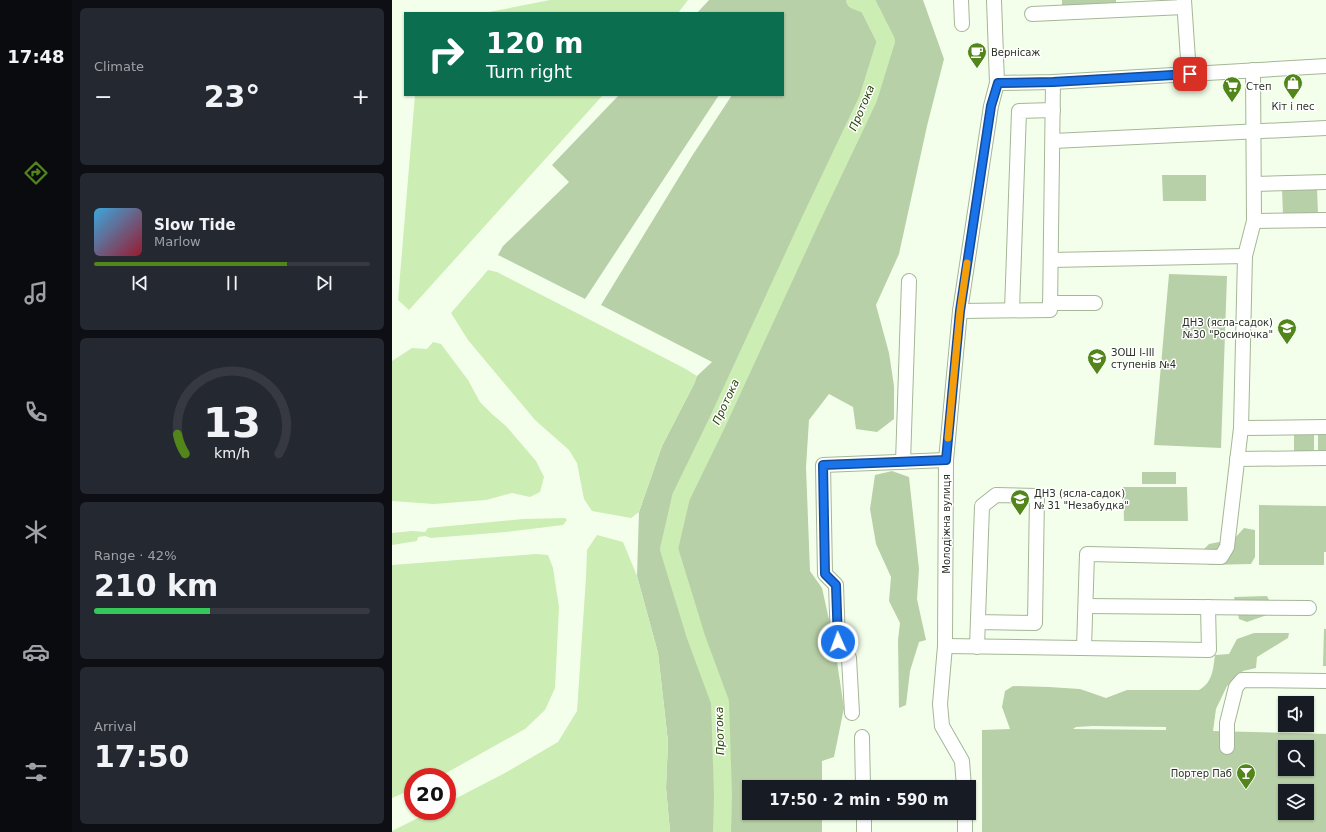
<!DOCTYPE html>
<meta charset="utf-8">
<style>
:root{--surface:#171b24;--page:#242831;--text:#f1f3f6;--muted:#9ea1a6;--line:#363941;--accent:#52851a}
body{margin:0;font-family:"DejaVu Sans",sans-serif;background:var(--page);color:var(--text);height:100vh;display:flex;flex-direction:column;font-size:15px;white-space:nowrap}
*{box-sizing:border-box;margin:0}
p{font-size:13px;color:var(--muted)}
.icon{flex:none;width:22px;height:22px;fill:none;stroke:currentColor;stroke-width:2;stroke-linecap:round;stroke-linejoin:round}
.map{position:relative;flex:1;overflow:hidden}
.panel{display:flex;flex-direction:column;gap:8px;padding:8px;background:#0d0f14;width:320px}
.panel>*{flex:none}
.top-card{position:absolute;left:12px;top:12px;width:380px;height:84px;border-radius:0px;box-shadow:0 1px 3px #0004;background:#0b6e4f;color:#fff;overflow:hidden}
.buttons{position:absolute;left:886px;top:696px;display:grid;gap:8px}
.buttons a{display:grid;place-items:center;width:36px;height:36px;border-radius:0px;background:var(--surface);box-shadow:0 1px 3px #0004;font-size:20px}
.speed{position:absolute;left:12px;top:768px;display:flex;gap:8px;font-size:20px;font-weight:700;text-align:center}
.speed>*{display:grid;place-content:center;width:52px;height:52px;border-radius:50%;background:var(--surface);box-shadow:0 1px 3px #0004;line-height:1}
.speed .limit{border:6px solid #d22;background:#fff;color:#111}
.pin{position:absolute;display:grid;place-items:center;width:34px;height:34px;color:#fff;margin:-17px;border-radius:8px;box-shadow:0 2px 6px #0006}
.me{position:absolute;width:44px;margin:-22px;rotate:358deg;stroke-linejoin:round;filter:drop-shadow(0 0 3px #0008)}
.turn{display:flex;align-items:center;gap:14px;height:84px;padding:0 16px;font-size:18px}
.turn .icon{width:52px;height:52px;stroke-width:2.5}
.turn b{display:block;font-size:28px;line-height:34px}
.big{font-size:30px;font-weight:600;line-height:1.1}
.panel .card{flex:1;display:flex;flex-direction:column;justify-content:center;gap:6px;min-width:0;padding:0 14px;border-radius:6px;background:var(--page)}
.panel .dial{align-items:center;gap:0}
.dial svg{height:104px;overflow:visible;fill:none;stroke:var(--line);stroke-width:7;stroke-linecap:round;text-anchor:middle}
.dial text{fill:var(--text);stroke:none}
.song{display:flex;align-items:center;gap:12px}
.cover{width:48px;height:48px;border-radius:6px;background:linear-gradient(135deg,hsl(200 70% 55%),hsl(350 70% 35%))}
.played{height:4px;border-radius:2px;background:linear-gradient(90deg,var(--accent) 70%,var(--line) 70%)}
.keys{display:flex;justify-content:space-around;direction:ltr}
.heat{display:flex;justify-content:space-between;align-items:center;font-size:22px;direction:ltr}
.charge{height:6px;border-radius:3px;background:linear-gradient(90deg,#34c759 42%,var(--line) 0)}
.trip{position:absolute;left:350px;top:780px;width:234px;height:40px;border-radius:0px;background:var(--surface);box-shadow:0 1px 3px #0004;font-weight:600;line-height:40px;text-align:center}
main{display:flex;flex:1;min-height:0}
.tab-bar{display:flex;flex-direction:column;width:72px;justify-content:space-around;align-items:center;background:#090b0e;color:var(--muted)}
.tab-bar .icon{width:28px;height:28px}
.tab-bar .on{color:var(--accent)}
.tab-bar b{font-size:18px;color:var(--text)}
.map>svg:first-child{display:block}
.green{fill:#b8d0a8;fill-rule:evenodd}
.water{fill:#ccedb3}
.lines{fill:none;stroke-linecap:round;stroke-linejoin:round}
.river{stroke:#ccedb3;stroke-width:18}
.minor-casing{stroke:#a4b797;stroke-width:16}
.minor{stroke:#fff;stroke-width:14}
.route-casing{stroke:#114b97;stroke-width:10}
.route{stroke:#1a73e8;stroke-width:7}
.slow{stroke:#f59e0b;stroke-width:7}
.labels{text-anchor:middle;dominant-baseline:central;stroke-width:3;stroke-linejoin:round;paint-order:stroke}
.poi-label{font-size:10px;fill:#2c3327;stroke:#fff;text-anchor:start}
.street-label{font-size:10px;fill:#2c3327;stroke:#fff}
.water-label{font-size:11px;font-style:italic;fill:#254204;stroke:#fff}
</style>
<main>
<nav class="tab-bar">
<b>17:48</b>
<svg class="icon on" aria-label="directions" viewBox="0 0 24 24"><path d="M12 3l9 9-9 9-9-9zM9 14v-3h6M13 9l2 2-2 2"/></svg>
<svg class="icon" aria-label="music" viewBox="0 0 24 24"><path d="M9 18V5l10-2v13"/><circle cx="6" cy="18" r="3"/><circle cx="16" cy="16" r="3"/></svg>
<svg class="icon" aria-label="phone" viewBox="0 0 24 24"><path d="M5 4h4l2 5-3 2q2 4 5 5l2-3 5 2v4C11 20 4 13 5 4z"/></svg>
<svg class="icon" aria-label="climate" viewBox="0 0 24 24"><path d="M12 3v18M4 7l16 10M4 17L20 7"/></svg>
<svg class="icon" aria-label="car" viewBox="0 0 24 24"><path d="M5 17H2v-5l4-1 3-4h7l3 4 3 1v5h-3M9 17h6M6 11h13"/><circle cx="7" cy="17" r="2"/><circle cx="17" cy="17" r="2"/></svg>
<svg class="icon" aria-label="filters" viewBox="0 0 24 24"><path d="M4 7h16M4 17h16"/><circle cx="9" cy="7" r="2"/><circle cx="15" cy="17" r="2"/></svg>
</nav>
<section class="panel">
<div class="card"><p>Climate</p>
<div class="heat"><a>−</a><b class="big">23°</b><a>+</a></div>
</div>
<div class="card">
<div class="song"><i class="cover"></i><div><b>Slow Tide</b><p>Marlow</p></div></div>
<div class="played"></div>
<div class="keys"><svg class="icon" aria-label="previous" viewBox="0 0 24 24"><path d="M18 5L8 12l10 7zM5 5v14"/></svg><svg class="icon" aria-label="pause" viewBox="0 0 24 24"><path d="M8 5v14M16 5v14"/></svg><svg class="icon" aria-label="next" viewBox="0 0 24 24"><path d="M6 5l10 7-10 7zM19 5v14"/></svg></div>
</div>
<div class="card dial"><svg viewBox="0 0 100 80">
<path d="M14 69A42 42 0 1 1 86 69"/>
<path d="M14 69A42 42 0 0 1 8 54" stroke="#52851a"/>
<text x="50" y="56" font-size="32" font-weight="700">13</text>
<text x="50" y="72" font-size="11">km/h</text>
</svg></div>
<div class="card"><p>Range · 42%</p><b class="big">210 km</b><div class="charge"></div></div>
<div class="card"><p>Arrival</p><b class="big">17:50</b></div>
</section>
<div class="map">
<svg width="934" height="832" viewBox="0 0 934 832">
<rect width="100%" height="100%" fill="#f3ffeb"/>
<g class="green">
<polygon points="317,0 531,0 552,59 535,126 507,254 484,305 497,353 502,386 502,419 485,432 464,429 461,407 437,394 417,420 414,467 418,571 430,588 442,642 452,708 442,757 430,761 430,787 357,787 357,813 430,813 430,832 278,832 274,788 276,742 266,653 245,576 247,512 270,446 302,384 305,376 320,362 209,305 300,156 340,95 391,95 391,13 305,13"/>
<polygon points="670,0 724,0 724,4 670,6"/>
<polygon points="227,95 327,95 193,299 106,255 111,246 177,182 160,165"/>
<polygon points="770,175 814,175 814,201 771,201"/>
<polygon points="925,188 926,214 891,215 890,189"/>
<polygon points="777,274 835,276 829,448 762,445"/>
<rect x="926" y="431" width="8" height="21"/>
<rect x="902" y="432" width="20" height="20"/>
<polygon points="500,471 517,477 527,569 525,599 534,640 527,642 518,671 514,705 507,708 506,640 508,623 497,601 499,577 484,544 478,509 483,475"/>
<rect x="750" y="472" width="34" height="12"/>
<polygon points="731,487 795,487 796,521 732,521"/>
<polygon points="867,505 934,506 934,552 932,552 932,565 867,565"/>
<polygon points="852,528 863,530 863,557 859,564 818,565 807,561 807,554 817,544 842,539"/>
<polygon points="875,596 879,604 875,615 855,622 847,619 842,597"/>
<polygon points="932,629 934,629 934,666 931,666"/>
<path d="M862 633H897L896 638 865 657 864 668 851 671 835 686 824 709 821 731 934 734V832H590V730L618 729 610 707 613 691 621 686 657 687 688 689 714 698 735 690H807C821 682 821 669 823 655L837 654 845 639ZM701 726 774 727V730L681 729 684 727ZM893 747H915V769H893ZM893 791H915V813H893Z"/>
</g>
<g class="water">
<polygon points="158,0 296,0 286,13 92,13"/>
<polygon points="23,95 211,95 17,310 6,300"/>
<polygon points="96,270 105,272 292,368 305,376 302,384 270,446 247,512 239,518 200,511 192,499 185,463 177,450 143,420 76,340 59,313"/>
<polygon points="41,342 49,344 76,380 88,402 100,414 114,426 144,461 152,477 148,492 138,497 120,493 94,500 42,504 0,501 0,361 20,348 35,349"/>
<polygon points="173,518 175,520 171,525 114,532 39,538 33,536 26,537 25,541 0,545 0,533 20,531 33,532 36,528 131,519"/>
<polygon points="205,535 231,542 245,576 266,653 276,742 274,788 278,832 0,832 0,831 40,811 55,811 55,803 113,773 166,742 185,711 194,577 195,550"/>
<polygon points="144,554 156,555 161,568 167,607 163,688 153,710 133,729 47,777 21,777 21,789 0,798 0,565"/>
</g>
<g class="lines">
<polyline class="river" points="330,832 331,795 328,702 304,637 277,549 289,497 325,423 419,219 476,99 494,41 476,5 463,0"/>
<defs>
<g id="minor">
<polyline points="569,0 570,24"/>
<polyline points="792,0 797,74"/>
<polyline points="640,14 792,7"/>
<polyline points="605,83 661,82 934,66"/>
<polyline points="661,141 934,128"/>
<polyline points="862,184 934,182"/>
<polyline points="862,221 934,220"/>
<polyline points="659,260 853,256"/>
<polyline points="658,303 703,303"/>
<polyline points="620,310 627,111 661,110"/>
<polyline points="568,311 658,310 661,82"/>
<polyline points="849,428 934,427"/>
<polyline points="845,459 934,458"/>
<polyline points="511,462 517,281"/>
<polyline points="694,606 917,608"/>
<polyline points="553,646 817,650 816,607"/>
<polyline points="585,647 590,506 604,495 645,496 643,623 586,622"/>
<polyline points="692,648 695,554 829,557 835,547 849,428 853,256 862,221 861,70"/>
<polyline points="460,713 457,658 446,642 444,585 433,574 431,465 554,460"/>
<polyline points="470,737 471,787"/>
<polyline points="835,747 835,723 844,687 850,680 934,681"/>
<polyline points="572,787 570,761 550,726 548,704 553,646 554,460 568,311 599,106 605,83 602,0"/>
<polyline points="472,813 472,832"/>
<polyline points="573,813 573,832"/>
</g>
</defs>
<use href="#minor" class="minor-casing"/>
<use href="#minor" class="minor"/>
</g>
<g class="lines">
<defs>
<polyline id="route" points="446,642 444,585 433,574 431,465 554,460 568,311 599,106 606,83 661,82 798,74"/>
</defs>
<use href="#route" class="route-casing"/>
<use href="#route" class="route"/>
<polyline class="slow" points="556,438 568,311 575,263"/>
</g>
<defs>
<symbol id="cafe-pin" viewBox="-11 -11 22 30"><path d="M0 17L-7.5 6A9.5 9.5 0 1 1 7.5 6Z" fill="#52851a" stroke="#fff"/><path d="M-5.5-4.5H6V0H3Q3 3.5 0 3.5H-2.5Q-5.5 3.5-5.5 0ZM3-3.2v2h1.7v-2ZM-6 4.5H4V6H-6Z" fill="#fff"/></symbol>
<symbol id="shop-pin" viewBox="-11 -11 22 30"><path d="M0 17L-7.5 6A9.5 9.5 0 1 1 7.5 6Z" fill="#52851a" stroke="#fff"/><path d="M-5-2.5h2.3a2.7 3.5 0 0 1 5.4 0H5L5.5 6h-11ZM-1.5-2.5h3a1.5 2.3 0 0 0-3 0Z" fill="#fff"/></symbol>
<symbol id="supermarket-pin" viewBox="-11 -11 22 30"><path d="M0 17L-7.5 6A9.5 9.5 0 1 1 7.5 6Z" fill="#52851a" stroke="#fff"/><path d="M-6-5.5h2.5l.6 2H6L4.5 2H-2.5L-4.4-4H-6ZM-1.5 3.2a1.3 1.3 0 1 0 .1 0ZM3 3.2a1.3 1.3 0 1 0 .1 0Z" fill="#fff"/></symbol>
<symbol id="school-pin" viewBox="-11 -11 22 30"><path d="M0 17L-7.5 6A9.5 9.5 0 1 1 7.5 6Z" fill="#52851a" stroke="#fff"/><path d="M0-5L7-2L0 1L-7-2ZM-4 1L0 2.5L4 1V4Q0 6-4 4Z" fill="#fff"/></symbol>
<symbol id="bar-pin" viewBox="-11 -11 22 30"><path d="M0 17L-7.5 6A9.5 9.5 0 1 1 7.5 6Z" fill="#52851a" stroke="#fff"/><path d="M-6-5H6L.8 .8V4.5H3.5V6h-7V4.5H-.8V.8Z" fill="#fff"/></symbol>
</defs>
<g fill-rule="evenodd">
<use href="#cafe-pin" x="574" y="41" width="22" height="30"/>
<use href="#shop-pin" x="890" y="72" width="22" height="30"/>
<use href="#supermarket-pin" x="829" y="75" width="22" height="30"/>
<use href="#school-pin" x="884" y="317" width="22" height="30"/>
<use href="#school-pin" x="694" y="347" width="22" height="30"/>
<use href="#school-pin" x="617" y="488" width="22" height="30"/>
<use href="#bar-pin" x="843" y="762" width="22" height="30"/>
</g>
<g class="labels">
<g class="poi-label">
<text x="599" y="52">Вернісаж</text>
<text x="854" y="86">Степ</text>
<text x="901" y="106" text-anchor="middle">Кіт і пес</text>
<text x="881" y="322" text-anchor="end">ДНЗ (ясла-садок)<tspan x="881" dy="12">№30 "Росиночка"</tspan></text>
<text x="719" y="352">ЗОШ І-ІІІ<tspan x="719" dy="12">ступенів №4</tspan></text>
<text x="642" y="493">ДНЗ (ясла-садок)<tspan x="642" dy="12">№ 31 "Незабудка"</tspan></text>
<text x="840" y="773" text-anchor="end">Портер Паб</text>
</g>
<g class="street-label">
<text transform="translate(554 524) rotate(-90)">Молодіжна вулиця</text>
</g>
<g class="water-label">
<text transform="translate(470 108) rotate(-67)">Протока</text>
<text transform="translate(334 402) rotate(-65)">Протока</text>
<text transform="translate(328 731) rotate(-92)">Протока</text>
</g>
</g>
</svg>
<div class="buttons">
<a><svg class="icon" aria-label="sound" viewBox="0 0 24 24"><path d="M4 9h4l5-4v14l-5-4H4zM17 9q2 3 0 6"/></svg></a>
<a><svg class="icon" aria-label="search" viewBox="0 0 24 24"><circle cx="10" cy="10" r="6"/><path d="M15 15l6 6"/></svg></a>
<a><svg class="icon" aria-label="layers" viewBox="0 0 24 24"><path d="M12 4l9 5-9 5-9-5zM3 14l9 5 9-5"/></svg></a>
</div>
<div class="speed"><div class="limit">20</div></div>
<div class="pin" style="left:798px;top:74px;background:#d93025"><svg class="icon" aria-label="arrive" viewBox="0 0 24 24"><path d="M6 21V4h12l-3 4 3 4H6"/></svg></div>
<svg class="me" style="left:446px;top:642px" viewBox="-20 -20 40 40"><circle r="17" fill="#1a73e8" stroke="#fff" stroke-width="3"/><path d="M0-11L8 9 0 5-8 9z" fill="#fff"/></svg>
<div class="trip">17:50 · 2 min · 590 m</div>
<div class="top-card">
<div class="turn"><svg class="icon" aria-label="right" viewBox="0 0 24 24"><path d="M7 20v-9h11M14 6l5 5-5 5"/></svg><div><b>120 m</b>Turn right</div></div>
</div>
</div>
</main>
